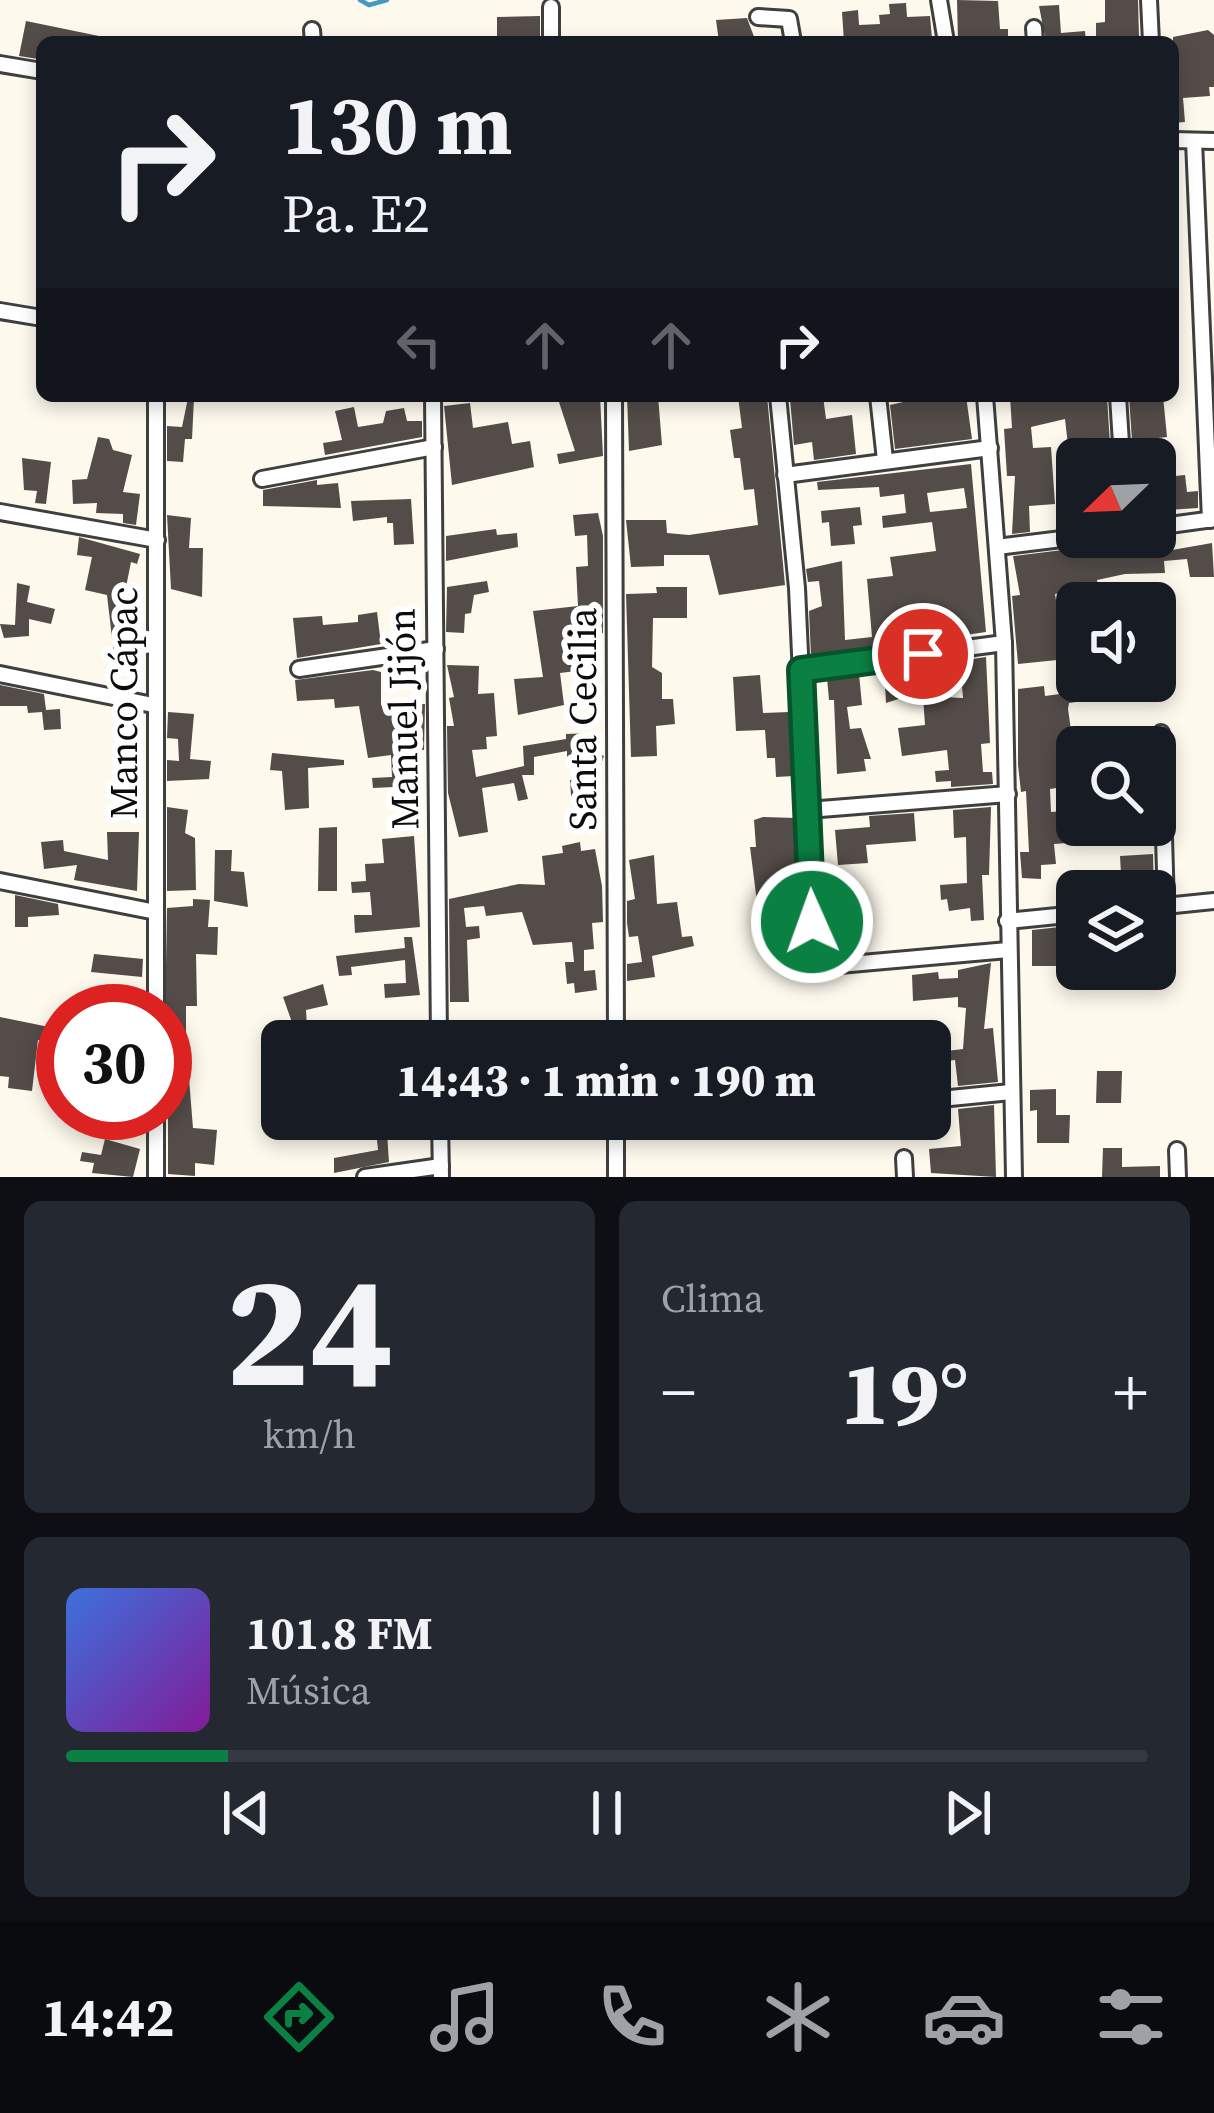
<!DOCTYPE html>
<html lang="es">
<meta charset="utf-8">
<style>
:root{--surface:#171b24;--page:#242831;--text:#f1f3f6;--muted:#9ea1a6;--line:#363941;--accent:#0b8043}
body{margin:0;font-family:"Source Serif 4",serif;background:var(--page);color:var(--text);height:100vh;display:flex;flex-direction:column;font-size:45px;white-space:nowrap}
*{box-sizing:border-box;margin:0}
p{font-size:39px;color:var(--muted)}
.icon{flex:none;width:66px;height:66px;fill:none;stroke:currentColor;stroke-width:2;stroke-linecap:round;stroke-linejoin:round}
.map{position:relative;height:1177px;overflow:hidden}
.panel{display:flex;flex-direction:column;gap:24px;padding:24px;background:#0d0f14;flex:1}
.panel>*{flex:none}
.top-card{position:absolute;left:36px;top:36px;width:1143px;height:366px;border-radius:18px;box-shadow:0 6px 18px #0003;background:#171b24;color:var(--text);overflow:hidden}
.needle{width:78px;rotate:247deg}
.tools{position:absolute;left:1056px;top:438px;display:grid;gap:24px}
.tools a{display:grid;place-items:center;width:120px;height:120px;border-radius:18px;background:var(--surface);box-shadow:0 6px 18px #0003;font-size:60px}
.speed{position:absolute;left:36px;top:984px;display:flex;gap:24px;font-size:60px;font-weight:700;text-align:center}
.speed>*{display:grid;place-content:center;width:156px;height:156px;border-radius:50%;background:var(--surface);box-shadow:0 6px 18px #0003;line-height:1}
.speed .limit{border:18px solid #d22;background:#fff;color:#111}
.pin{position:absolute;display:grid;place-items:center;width:102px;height:102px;color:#fff;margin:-51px;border:6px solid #fff;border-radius:50%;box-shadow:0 3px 12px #0007}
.me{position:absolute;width:132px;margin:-66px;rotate:358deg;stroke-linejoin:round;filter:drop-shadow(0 0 9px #0008)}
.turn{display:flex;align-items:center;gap:42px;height:252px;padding:0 48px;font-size:54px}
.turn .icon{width:156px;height:156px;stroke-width:2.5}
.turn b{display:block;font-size:84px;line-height:102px}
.lanes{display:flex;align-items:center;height:114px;padding:0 48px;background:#0003;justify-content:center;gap:60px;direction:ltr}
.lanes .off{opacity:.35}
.big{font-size:90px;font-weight:800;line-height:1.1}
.panel .card{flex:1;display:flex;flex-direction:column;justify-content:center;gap:18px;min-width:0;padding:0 42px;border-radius:18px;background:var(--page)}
.panel .dial{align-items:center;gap:0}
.dial b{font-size:156px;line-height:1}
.song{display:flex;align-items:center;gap:36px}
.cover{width:144px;height:144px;border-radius:18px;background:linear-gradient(135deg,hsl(220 70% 55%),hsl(290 70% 35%))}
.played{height:12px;border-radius:6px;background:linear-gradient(90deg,var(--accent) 15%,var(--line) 15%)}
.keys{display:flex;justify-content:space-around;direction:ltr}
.heat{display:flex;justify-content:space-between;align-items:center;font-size:66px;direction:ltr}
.panel .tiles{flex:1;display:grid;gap:24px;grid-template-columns:1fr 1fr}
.card:last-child{grid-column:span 2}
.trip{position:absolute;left:261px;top:1020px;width:690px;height:120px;border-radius:18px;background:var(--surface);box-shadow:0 6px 18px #0003;font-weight:800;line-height:120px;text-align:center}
.menu{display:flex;height:192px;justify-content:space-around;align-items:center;background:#090b0e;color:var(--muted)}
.menu .icon{width:84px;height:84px}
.menu .selected{color:var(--accent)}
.menu b{font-size:54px;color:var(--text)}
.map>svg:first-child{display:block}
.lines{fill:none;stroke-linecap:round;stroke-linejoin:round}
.stream{stroke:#4598bf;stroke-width:4.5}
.building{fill:#534c49;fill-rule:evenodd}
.minor-casing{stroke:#3f3f3f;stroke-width:20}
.minor{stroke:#fff;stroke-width:14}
.route-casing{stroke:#07532c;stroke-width:30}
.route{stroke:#0b8043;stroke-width:21}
.labels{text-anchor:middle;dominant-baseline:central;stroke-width:12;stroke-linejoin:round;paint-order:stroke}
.street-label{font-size:39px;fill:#0c0c0c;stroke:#fff}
</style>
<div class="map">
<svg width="1214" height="1177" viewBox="0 0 1214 1177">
<rect width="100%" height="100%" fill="#fdf9ed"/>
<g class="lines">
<polyline class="stream" points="360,0 369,5 387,0"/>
</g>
<g class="building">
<polygon points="957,0 998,1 1000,29 1008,29 1008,41 958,42"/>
<polygon points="1105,0 1138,0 1139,36 1096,36 1096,23 1105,22"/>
<polygon points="906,3 907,17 930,16 932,39 844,42 842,12 858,10 859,25 880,24 879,15 890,14 889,4"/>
<polygon points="1059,5 1061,33 1085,31 1086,42 1046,42 1039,6"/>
<polygon points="540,16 540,42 497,42 497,17"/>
<polygon points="747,18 756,42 719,42 716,20"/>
<polygon points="26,21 99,36 99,42 41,42 38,59 19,56"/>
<polygon points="1208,30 1214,35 1214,87 1209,87 1210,96 1183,98 1185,122 1173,123 1173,37"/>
<polygon points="557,396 600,396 603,456 559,464 557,454 575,451"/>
<polygon points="627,396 658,396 662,445 629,451"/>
<polygon points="738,396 767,396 785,585 719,595 709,555 664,555 664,566 631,567 626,520 666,520 667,533 689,535 758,525 754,489 744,490 740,458 734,458 730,430 742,428"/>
<polygon points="823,396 826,419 852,415 856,454 814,460 812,442 794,445 790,399"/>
<polygon points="930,396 966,396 972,439 895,449 890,405"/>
<polygon points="1010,396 1107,397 1111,459 1069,454 1065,419 1031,427 1033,448 1051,447 1055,504 1029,506 1030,532 1012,534 1015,476 1007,476 1004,429 1012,428"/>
<polygon points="1129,396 1163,396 1167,437 1132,441"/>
<polygon points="188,398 194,398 192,439 185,439 183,462 167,461 167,426 182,427"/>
<polygon points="470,403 473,428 508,422 512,444 530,441 534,467 452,485 444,406"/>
<polygon points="354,407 358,427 383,423 386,411 404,408 407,421 422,421 422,437 325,455 323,443 342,440 335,411"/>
<polygon points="98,437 109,439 113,450 132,455 123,492 140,494 136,525 123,523 123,514 96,513 97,503 73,504 72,480 87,479"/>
<polygon points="22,458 51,462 46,504 35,503 37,491 24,490"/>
<path d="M971 464 986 632 811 657 809 611 822 606 819 581 808 582 806 569 842 561 845 640 872 637 867 579 893 576 890 557 936 551 932 522 883 528 882 516 906 513 904 494 880 497 879 487 818 490 817 482ZM964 488 967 508 930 512 927 493Z"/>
<polygon points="1185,475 1187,492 1198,491 1198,508 1167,510 1165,477"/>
<polygon points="317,480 317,485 338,483 341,508 263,506 263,490"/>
<polygon points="411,499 414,544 394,545 393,523 387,523 387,517 353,521 351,501"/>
<polygon points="860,507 862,525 853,526 855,544 831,546 829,522 822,523 821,511"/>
<polygon points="598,513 603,536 603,633 588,634 592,658 575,661 576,671 560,673 564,705 518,715 514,679 543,677 533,611 578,606 576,567 588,566 587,535 575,536 573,515"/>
<polygon points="167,515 191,518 189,548 203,548 202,597 171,589"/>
<polygon points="496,529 497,535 517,533 518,547 446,561 446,536"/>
<polygon points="1171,536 1172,550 1212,543 1214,577 1190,577 1187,559 1164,561 1165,573 1125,574 1097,580 1098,588 1055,594 1064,649 1077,647 1077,658 1018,664 1012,596 1020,595 1013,556 1079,548 1091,540"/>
<polygon points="79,537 140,554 137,564 131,562 126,587 134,588 129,611 135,611 128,657 114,655 107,595 85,590 92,557 77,555"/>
<polygon points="487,581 489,592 474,595 471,613 465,614 464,633 446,632 447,587"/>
<polygon points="17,583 30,586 27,602 55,609 51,624 29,619 29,636 4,638 0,624 15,625"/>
<polygon points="656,587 687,587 687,618 653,618 652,667 662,673 662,699 673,699 675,724 656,726 657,756 631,757 626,594 657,593"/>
<polygon points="377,612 381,644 297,658 293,618 322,616 323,625 358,622 358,615"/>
<polygon points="986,657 990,743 981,744 983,772 992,772 993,784 951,787 951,781 936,782 935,771 949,770 947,750 902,756 898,728 925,725 923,696 963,698 961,675 946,676 945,663"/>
<polygon points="447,665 479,666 478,694 494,693 497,736 486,737 487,749 472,750 476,777 524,766 523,746 566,739 566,734 591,733 592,751 604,756 601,765 567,759 567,751 534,757 534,775 522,775 528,799 518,801 514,783 482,788 488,832 459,837 448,793 447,726 454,726 449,698 454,697"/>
<polygon points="915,666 917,693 886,703 885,683 898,682 897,669"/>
<polygon points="373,670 381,672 381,705 425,704 424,750 414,749 415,786 373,788 372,778 392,777 391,755 368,758 359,706 335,708 334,699 297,701 295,680"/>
<polygon points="859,674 862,705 847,707 850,729 861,728 871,759 864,759 866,771 837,774 834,700 829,700 827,678"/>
<polygon points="760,675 763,713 789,712 794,776 776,777 775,758 767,758 765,730 736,731 733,677"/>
<polygon points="0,685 44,694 46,710 60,709 61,729 44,730 42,712 28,713 27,706 0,706"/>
<polygon points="1044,686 1045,696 1075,692 1076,702 1069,703 1068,709 1071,730 1091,728 1093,747 1077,747 1077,762 1061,763 1063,787 1050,789 1051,812 1065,811 1067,843 1054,844 1056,864 1041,865 1041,879 1022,878 1020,852 1029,852 1026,791 1021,792 1018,765 1018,689"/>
<polygon points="168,712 194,714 190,759 211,761 209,779 167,781 167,760 179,761 178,739 167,738"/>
<polygon points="272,753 344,760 344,765 308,768 309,808 285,810 282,771 270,770"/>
<polygon points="596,776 600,796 591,797 594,822 573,825 570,780"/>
<polygon points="167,807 188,810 185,833 195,838 196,890 167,891"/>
<polygon points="991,807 989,875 982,875 984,920 971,921 970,908 949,911 947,899 941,900 940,885 967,883 966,837 954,838 953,810"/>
<polygon points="914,813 916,841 866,845 868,863 838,865 835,830 870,827 869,816"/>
<polygon points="763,817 796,818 798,899 757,902 750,847 756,847 754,820"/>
<polygon points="337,827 337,891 318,891 319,828"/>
<polygon points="107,832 139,832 137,891 74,880 77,865 44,869 41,842 63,840 64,851 108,860"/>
<polygon points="414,836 420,927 355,933 354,915 372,915 370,892 352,893 351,882 366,881 365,864 384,863 382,839"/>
<polygon points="580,842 581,851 595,849 602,886 603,922 592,923 594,949 584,950 584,971 595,970 597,990 575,993 574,983 567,984 565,962 574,962 572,942 533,945 522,912 486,916 484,906 464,908 466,927 479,926 480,938 467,940 469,1002 450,1002 449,899 519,884 545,885 542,856 563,853 562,846"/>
<polygon points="215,850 232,850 231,871 244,872 248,907 214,901"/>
<polygon points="1153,854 1154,891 1122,891 1120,856"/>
<polygon points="654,855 657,904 677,902 682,937 692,936 694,946 652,956 655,977 627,981 627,964 642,962 638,936 629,937 627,923 627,901 635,899 629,860"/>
<polygon points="15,895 58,904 59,915 28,917 28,927 15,927"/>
<polygon points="193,899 210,900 208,927 218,927 217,955 196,954 197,1006 186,1006 186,1035 172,1035 172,1022 165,1023 167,908 193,906"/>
<polygon points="1060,927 1060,966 1032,966 1032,930"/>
<polygon points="404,937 412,937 420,995 385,998 384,984 406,983 405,960 351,967 352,975 339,976 336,956 405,948"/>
<polygon points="94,954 143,959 142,977 91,972"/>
<polygon points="991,963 984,1029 993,1028 998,1082 958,1086 955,1060 930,1063 930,1053 963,1049 966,1008 958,1007 958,997 913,1001 912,975 938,972 939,979 958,978 958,970"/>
<polygon points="323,984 328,1005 306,1010 307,1027 294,1028 283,997"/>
<polygon points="0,1017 59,1029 57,1042 38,1040 32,1091 8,1088 9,1077 0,1076"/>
<polygon points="1097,1071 1122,1071 1121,1103 1096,1103"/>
<polygon points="168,1079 189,1079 193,1128 217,1130 214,1165 195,1163 195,1176 168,1174"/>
<polygon points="1056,1089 1056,1115 1070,1115 1069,1143 1037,1143 1037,1110 1030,1111 1030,1090"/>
<polygon points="994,1105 996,1177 931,1173 929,1149 961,1146 958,1109"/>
<polygon points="386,1119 389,1162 334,1173 334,1158 378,1150 375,1120"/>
<polygon points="522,1119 515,1128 452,1137 452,1121"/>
<polygon points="105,1139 140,1149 133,1177 92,1173 94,1163 80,1161 82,1152 101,1155"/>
<polygon points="1103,1148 1122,1148 1122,1167 1160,1166 1160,1177 1102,1177"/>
</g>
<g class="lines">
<defs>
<g id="minor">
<polyline points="939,0 946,42"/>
<polyline points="1149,0 1151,42"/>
<polyline points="551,7 551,42"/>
<polyline points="758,17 789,19 793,42"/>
<polyline points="1034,28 1035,42"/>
<polyline points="312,30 313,42"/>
<polyline points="0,64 42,71"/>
<polyline points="1173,140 1214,141"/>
<polyline points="1194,141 1210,520"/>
<polyline points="0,311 42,318"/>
<polyline points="156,396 156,1011"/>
<polyline points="433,396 439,1041"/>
<polyline points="614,396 616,1041"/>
<polyline points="778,396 797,588 814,960 828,966 1008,950"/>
<polyline points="878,396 885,460"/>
<polyline points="985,396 1004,643 1014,1177"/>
<polyline points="1118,396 1122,459"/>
<polyline points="785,475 990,448"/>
<polyline points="262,479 434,447"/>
<polyline points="0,512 157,540"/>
<polyline points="1155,527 1214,519"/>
<polyline points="997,547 1078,537"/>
<polyline points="299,669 436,649"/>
<polyline points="801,670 1004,643"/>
<polyline points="0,674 153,705"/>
<polyline points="1161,733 1166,906"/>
<polyline points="808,810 1008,794"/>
<polyline points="0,881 156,912"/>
<polyline points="1155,907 1214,901"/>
<polyline points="1007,921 1077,914"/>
<polyline points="930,1100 1011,1092"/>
<polyline points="440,1119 441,1177"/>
<polyline points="616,1119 616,1177"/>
<polyline points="1177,1150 1178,1177"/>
<polyline points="904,1158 905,1177"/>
<polyline points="156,1177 156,1113"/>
<polyline points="365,1177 441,1166"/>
</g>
</defs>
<use href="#minor" class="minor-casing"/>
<use href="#minor" class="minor"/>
</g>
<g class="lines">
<defs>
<polyline id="route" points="812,922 801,670 923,654"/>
</defs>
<use href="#route" class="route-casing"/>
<use href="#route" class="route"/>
</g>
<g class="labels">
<g class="street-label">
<text transform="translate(123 703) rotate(-90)">Manco Cápac</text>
<text transform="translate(403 719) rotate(-91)">Manuel Jijón</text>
<text transform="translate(582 719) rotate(-90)">Santa Cecilia</text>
</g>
</g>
</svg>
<div class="tools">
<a><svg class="needle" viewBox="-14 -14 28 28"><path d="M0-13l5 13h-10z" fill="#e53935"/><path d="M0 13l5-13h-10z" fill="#9ea1a6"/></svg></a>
<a><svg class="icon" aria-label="sound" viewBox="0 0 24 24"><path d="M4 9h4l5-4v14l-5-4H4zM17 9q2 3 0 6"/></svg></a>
<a><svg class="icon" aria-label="search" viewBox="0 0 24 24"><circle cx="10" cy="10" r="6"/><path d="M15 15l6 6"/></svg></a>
<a><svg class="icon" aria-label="layers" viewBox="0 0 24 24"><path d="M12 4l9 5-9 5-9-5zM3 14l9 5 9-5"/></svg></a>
</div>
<div class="speed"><div class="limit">30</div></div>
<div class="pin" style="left:923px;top:654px;background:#d93025"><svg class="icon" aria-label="arrive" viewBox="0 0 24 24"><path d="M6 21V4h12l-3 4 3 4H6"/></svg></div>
<svg class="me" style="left:812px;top:922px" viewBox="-20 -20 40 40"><circle r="17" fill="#0b8043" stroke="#fff" stroke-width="3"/><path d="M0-11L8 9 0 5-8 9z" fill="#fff"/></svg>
<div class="trip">14:43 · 1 min · 190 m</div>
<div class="top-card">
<div class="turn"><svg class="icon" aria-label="right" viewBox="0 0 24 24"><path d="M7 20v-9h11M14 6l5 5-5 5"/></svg><div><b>130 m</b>Pa. E2</div></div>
<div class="lanes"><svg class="icon off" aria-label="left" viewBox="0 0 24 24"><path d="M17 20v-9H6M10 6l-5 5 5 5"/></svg><svg class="icon off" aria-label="ahead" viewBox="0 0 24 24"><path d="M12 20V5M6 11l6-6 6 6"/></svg><svg class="icon off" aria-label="ahead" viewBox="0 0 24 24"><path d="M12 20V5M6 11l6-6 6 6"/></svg><svg class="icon" aria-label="right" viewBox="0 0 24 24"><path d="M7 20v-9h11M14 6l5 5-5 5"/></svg></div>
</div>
</div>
<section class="panel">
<div class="tiles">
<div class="card dial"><b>24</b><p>km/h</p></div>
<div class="card"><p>Clima</p>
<div class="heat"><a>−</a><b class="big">19°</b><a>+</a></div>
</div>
<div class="card">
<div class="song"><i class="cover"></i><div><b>101.8 FM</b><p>Música</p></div></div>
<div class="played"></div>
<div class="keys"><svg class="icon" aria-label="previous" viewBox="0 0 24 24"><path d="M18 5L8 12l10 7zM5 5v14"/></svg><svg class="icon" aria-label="pause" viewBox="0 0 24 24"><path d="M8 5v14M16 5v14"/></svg><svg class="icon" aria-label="next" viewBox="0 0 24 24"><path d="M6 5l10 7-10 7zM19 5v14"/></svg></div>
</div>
</div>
</section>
<nav class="menu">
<b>14:42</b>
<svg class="icon selected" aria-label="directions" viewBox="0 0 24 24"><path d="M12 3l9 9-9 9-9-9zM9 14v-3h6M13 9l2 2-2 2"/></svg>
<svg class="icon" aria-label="music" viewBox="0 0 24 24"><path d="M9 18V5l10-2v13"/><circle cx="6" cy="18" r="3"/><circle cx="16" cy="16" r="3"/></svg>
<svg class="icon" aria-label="phone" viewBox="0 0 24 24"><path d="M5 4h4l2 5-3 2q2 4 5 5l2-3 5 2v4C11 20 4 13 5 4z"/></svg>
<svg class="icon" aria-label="climate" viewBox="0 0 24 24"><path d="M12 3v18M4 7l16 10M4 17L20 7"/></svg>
<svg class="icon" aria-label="car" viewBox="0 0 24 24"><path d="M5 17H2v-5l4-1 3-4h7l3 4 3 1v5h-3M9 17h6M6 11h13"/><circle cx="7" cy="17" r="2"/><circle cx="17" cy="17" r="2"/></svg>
<svg class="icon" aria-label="filters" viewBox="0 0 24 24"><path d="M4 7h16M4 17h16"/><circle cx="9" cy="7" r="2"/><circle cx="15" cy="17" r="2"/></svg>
</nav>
